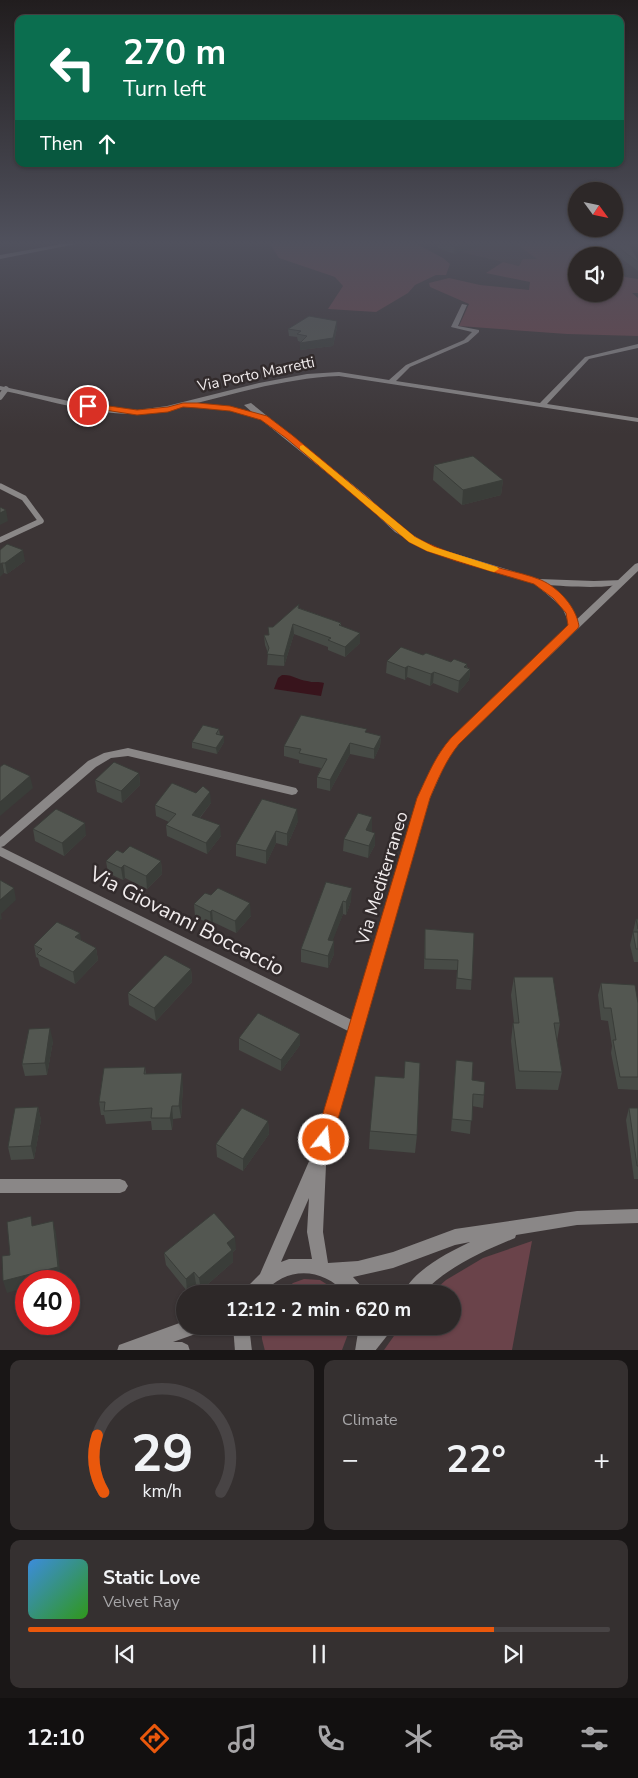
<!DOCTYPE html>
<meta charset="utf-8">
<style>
:root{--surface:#2d2828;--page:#353030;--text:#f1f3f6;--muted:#a7a6a8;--line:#484445;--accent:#ea580c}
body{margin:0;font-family:"Nunito Sans",sans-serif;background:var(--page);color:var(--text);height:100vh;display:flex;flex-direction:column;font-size:19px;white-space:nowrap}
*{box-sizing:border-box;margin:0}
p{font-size:16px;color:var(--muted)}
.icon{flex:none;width:28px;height:28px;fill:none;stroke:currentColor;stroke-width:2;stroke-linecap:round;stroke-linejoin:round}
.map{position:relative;height:1350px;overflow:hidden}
.details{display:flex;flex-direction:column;gap:10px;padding:10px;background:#191616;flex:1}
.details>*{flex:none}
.guide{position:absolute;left:15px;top:15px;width:609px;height:152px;border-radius:10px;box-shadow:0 1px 4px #0004,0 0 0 1px var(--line);background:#0b6e4f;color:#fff;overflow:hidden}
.needle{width:32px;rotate:123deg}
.tools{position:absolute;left:568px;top:182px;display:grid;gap:10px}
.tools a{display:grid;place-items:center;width:55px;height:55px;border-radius:50%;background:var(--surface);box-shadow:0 1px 4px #0004,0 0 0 1px var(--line);font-size:25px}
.speed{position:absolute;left:15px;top:1270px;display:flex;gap:10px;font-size:25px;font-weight:700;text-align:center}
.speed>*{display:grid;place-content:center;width:65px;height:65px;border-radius:50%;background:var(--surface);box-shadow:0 1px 4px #0004,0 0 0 1px var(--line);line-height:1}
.speed .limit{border:8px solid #d22;background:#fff;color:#111}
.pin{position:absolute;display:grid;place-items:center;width:42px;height:42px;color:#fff;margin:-21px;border:2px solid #fff;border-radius:50%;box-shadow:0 1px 5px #0007}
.me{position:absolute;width:55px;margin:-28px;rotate:16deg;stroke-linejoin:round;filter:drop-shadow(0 0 4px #0008)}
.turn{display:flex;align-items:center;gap:18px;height:105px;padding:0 25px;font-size:22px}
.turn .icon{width:65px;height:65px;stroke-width:2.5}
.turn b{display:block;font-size:35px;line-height:42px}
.then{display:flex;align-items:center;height:48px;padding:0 25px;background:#0003;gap:10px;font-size:19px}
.big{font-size:38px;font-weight:700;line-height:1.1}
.details .widget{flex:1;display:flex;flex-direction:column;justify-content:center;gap:8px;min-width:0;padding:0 18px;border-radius:10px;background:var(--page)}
.details .dial{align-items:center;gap:0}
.dial svg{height:130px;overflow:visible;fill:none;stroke:var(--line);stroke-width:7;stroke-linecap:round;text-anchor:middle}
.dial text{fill:var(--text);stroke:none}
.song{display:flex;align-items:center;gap:15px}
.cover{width:60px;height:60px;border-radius:8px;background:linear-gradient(135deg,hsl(210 70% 55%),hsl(110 70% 35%))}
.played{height:5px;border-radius:2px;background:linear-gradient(90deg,var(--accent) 80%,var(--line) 80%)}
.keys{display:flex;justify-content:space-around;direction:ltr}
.heat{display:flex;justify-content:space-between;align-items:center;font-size:28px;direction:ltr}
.details .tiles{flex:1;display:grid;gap:10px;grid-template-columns:1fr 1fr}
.widget:last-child{grid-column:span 2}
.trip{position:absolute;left:176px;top:1285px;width:285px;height:50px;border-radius:25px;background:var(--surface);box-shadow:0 1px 4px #0004,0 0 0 1px var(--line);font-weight:700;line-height:50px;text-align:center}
.menu{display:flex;height:80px;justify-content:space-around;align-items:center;background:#121010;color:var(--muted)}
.menu .icon{width:35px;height:35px}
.menu .active{color:var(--accent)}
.menu b{font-size:22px;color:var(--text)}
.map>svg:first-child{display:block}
.built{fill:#4b3d3f}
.green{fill:#6a434a}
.water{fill:#38141c}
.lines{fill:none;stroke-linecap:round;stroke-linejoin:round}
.service{stroke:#8a8787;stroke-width:5.5}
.minor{fill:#8a8787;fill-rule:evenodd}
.tertiary{fill:#8a8787;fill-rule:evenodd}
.wall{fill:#474b46}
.shaded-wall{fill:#3a3d39}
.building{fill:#535751;stroke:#3a3d39}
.route{fill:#ea580c;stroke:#983908}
.slow{fill:#f59e0b}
.labels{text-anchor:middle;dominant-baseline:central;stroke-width:5;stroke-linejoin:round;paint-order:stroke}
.far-street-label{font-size:15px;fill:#f1eced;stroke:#322b2c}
.street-label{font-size:18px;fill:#f1eced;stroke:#322b2c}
.near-street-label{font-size:21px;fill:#f1eced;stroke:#322b2c}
</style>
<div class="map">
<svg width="638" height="1351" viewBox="0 0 638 1351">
<rect width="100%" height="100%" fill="#3c3536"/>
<polygon class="built" points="487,244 516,244 538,259 519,266 461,252"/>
<g class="green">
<polygon points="270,244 417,244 443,258 450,264 446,275 436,275 415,285 408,293 376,312 328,309 343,286 335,277 279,258"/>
<polygon points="516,244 585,244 596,253 599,253 603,256 576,256 576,294 614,294 614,265 625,277 638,279 638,293 632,293 638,298 638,336 567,334 459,326 469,304 430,287 429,283 449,278 480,285 529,290 530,282 486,273 503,262 519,266 523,259 537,259"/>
<polygon points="532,1241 512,1350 384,1350 401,1326 452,1326 452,1294 430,1294 446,1280 483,1258"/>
<polygon points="304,1279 320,1280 342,1294 280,1294 293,1283"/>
<polygon points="261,1326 351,1326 342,1350 265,1351 262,1339"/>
</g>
<path class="water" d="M282 675C292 674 298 680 307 681 313 683 319 681 324 683L321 696 274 689 278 678Z"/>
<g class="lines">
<g class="service">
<polyline points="0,397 6,389"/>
<polyline points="0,486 24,498 41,521 0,540"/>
</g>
<g class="minor">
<polygon points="62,244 76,244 0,259 0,255"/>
<path d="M462 304 467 305 458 326 479 330V332L468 342 410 367 396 381 540 403 585 357 638 344V348L589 359 547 404 638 418V422L339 376C290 378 244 391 197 403L230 407 253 413 244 405 251 403 368 497 401 528 433 547 539 579 594 581 623 580 625 582C614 590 563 586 548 585 563 596 574 607 579 626L577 628H571L562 607 535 584 427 551 395 532 362 501 259 418 230 411 194 407 191 405C173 409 155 414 137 414 91 415 45 399 0 390V386L87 405 138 410 167 406 259 383 307 374 339 372 389 380 406 365 464 340 472 332 451 327Z"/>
<polygon points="128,748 292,787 296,788 298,791 296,794 292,795 128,756 111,758 96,767 4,846 1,847 360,1024 362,1028 360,1032 355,1034 350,1032 0,856 0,837 88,761 104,753"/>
<polygon points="0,1179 120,1179 125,1181 128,1186 125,1191 120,1193 0,1193"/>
</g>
<g class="tertiary">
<path d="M638 563V571L459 743 449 755 430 798 324 1162 326 1165 323 1232 328 1263 358 1261 393 1252 455 1229 577 1211 638 1209V1223L577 1225 516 1235 515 1238C481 1252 447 1267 422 1294H403C412 1271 449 1252 470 1242L455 1245 393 1268 353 1277 363 1288 365 1294H346C322 1267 286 1266 263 1294H244L246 1288 260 1274 310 1159 418 798 439 754 451 739 635 564ZM309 1198 307 1232 312 1259H289L281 1262Z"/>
<polygon points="185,1321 185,1326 203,1326 201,1332 173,1342 182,1342 188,1345 190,1351 117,1351 119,1345"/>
<polygon points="233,1326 249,1326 252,1351 235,1351"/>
<polygon points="359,1326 392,1326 390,1332 375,1351 355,1351"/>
</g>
</g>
<g class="wall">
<polygon points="438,244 488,244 454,254 438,248"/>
<polygon points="602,244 629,244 638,260 638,271"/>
<polygon points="337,321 337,328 333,346 300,350 301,342 298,341 297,337 289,336 288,329"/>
<polygon points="434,465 503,480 501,495 462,505 433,480"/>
<polygon points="0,550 25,561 7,574 4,573"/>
<polygon points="299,604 299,608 341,623 341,626 360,643 345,657 328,650 328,647 294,634 284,666 267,665 268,653 265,645 264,635 269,635 273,627"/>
<polygon points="423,655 451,662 467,664 467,667 470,669 469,680 458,693 433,683 430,686 407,677 405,680 386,673 387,661"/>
<polygon points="219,729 220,735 224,736 224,742 217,754 192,748 192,742"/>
<polygon points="366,733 381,736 380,746 374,759 350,754 330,791 317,788 317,777 321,768 299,763 299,760 284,756 284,746"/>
<polygon points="139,773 140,785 122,803 97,792 95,780"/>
<polygon points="211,803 200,818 221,836 207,854 167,836 166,825 169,822 156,816 155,805"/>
<polygon points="372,817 372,830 371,831 375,845 368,858 343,851 344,839"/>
<polygon points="298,821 287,846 276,843 266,864 236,856 236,844"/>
<polygon points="33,829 86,835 64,856 35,841"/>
<polygon points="123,853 161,861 162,874 147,889 125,878 123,880 108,873 106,861"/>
<polygon points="326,882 351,901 346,915 343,914 332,941 334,954 328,968 301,962 301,949"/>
<polygon points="194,904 251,916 236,933 213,922 211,924 195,917"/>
<polygon points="636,919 638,919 638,962 634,962 630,945"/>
<polygon points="425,929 474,933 471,990 456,989 457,970 424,969"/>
<polygon points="81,940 96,948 98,960 75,984 40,966 38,958 36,957 34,945"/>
<polygon points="191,969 192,982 156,1021 129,1005 128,993"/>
<polygon points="514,977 560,1023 557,1041 562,1072 558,1090 516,1089 511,1041 513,1023 514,1023 511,995"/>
<polygon points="601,983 638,1003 638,1090 618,1089 611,1053 612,1046 608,1021 601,1020 598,995"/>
<polygon points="239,1038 300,1045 281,1071 239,1050"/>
<polygon points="53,1041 47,1075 25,1076 22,1064"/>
<polygon points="456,1060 484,1095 483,1108 472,1106 470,1134 451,1131"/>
<polygon points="145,1067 146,1074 183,1086 181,1118 173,1119 172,1130 152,1130 151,1121 106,1124 104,1115 101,1115 99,1102"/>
<polygon points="38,1107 41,1120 34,1159 11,1160 8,1147"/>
<polygon points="629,1108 638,1108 638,1179 634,1179 626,1120"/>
<polygon points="268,1121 269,1134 243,1171 217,1157 216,1144"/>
<polygon points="370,1131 417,1135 415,1153 369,1149"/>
<polygon points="236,1249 233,1252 233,1262 201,1290 196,1284 187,1291 166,1265 164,1253"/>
</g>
<g class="shaded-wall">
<polygon points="464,244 488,244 454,254 455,247"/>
<polygon points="337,321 337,328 333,346 300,350 300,343"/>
<polygon points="503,480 501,495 462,505 463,490"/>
<polygon points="6,510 8,521 0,525 0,513"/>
<polygon points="23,550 25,561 7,574 5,563"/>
<polygon points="2,563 4,573 0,577 0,564"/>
<polygon points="293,624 294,634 284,666 284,656"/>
<polygon points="360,633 360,643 345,657 345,647"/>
<polygon points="467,664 466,673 470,669 469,680 458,693 459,681 464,667"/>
<polygon points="408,666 407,677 405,680 405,668"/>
<polygon points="434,672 433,683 430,686 431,674"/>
<polygon points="224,736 224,742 217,754 216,748"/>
<polygon points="381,736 380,746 374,759 374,749"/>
<polygon points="350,743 350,754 330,791 330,780"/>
<polygon points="139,773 140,785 122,803 121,791"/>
<polygon points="30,776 33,788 0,816 0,802"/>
<polygon points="210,792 211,803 193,826 192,815"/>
<polygon points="297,809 298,821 287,846 287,834"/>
<polygon points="372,817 372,830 365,842 366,830"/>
<polygon points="85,823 86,835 64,856 62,843"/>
<polygon points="220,825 221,836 207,854 206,843"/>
<polygon points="276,831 276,843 266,864 266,851"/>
<polygon points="375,833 375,845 368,858 369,846"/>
<polygon points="161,861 162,874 147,889 146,876"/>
<polygon points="124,865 125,878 123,880 121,868"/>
<polygon points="14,888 16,900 1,914 2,919 0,920 0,900"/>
<polygon points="352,888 351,901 346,915 346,902"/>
<polygon points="343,901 343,914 328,953 328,940"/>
<polygon points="250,903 251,916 236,933 235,921"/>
<polygon points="212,910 213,922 211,924 210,912"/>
<polygon points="80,933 82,945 75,937"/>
<polygon points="334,941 334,954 328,968 328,956"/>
<polygon points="96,948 98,960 75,984 73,972"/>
<polygon points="191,969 192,982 156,1021 154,1008"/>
<polygon points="50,1028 53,1041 47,1075 45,1063"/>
<polygon points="300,1034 300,1045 281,1071 281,1060"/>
<polygon points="182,1073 183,1086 181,1118 179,1106"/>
<polygon points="172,1106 173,1119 172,1130 170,1118"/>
<polygon points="38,1107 41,1120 34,1159 31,1146"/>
<polygon points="268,1121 269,1134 243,1171 243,1159"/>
<polygon points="53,1221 56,1233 61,1280 55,1281 26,1281 26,1288 7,1293 3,1281"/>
<polygon points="235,1237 236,1249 233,1252 233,1262 201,1290 199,1278 227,1243"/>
<polygon points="194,1272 196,1284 187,1291 186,1279"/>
</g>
<g class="building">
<polygon points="448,244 464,244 455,247"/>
<polygon points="614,244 629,244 638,260 638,262"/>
<polygon points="309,316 337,321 333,338 300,343 307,336 297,334 301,331 288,329"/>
<polygon points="473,456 503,480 463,490 434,465"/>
<polygon points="0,507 6,510 0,513"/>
<polygon points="7,544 23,550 5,563 2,563 0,564 0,550"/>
<polygon points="299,604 298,608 341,623 339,625 360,633 345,647 328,640 331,638 293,624 284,656 267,654 269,648 264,635 269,635 268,627 273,627"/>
<polygon points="401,647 423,655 426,653 451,662 454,659 467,664 464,667 470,669 459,681 434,672 431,674 408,666 405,668 387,661"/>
<polygon points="301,715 367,729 365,732 381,736 374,749 350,743 330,780 317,777 327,759 299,753 301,749 284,746"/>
<polygon points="203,725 219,729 216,734 224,736 216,748 192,742"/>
<polygon points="114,762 139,773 121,791 95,780"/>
<polygon points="4,764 30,776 0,802 0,767"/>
<polygon points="172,783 196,793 203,786 210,792 192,815 220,825 206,843 166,825 176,814 155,805"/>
<polygon points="262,799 297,809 287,834 276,831 266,851 236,844"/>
<polygon points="56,809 85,823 62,843 33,829"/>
<polygon points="358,813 372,817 366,830 375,833 369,846 344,839"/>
<polygon points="130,846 161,861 146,876 124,865 121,868 106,861 117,850 123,853"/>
<polygon points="0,880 14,888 0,900"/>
<polygon points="326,882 352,888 346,902 343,901 328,940 334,941 328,956 301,949"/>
<polygon points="218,888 250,903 235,921 212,910 210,912 194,904 205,893 211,895"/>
<polygon points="636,919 638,919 638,929"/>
<polygon points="57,922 80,933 75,937 96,948 73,972 37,954 42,949 34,945"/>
<polygon points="425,929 474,933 472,980 457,978 458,960 425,959"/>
<polygon points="633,932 638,932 638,949 636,949"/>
<polygon points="165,955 191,969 154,1008 128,993"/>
<polygon points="514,977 553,977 560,1023 554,1023 562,1072 519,1071 513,1023 519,1023"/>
<polygon points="601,983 635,985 638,1003 638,1077 620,1077 613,1040 616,1040 611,1008 604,1008"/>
<polygon points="258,1013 300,1034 281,1060 239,1038"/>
<polygon points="50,1028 45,1063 22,1064 29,1029"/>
<polygon points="456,1060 473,1062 472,1080 485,1082 484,1095 473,1094 472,1121 452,1119"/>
<polygon points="405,1061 420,1063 417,1135 370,1131 375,1076 404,1078"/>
<polygon points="145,1067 144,1074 182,1073 179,1106 172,1106 170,1118 151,1118 152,1108 104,1111 105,1102 99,1102 104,1068"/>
<polygon points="38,1107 31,1146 8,1147 15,1108"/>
<polygon points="242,1108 268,1121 243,1159 216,1144"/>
<polygon points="629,1108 638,1108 638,1166 637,1166"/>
<polygon points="214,1213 235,1237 227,1243 232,1250 199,1278 194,1272 186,1279 164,1253"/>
<polygon points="31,1216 32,1226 53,1221 58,1267 3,1281 2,1256 10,1255 7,1222"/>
</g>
<linearGradient id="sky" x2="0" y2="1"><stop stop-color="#211d1e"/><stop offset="0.56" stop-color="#50515d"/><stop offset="1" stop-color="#50515d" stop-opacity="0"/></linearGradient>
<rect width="638" height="434" fill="url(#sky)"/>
<path class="route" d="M88 403 137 410 168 407 183 403H198L230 406 267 416 292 435 415 537C443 552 473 560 503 569 515 572 529 575 541 580 559 588 576 607 579 626L578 628 459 744C446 760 438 779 430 798L332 1140 330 1146 324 1148 318 1146 315 1140 417 798C427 777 435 756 451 738L568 625 566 613 553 598 534 584 456 561 427 551 409 542 286 438 261 420 230 411 198 408 183 407 168 412 137 415 86 407 84 406Z"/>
<polygon class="slow" points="303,445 415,537 434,547 497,567 499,569 494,572 490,571 427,551 409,542 300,449 300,446"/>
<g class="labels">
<g class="far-street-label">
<text transform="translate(256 374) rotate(-12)">Via Porto Marretti</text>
</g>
<g class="street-label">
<text transform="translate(382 878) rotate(-73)">Via Mediterraneo</text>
</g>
<g class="near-street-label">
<text transform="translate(187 921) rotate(27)">Via Giovanni Boccaccio</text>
</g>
</g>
</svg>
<div class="tools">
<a><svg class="needle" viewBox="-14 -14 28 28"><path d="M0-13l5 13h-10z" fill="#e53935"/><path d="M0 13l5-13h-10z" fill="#a7a6a8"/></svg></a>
<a><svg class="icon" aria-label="sound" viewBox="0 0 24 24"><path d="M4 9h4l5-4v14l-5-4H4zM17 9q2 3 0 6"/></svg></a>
</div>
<div class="speed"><div class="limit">40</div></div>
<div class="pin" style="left:88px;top:406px;background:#d93025"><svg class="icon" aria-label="arrive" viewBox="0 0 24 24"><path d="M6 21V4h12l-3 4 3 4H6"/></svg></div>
<svg class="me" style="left:324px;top:1140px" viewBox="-20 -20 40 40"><circle r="17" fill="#ea580c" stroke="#fff" stroke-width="3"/><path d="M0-11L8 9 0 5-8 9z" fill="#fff"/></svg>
<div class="trip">12:12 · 2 min · 620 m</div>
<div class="guide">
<div class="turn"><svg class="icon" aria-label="left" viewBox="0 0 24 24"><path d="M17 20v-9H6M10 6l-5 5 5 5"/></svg><div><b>270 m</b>Turn left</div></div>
<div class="then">Then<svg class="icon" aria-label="ahead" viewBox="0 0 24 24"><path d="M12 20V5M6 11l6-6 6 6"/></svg></div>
</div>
</div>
<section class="details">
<div class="tiles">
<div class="widget dial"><svg viewBox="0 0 100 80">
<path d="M14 69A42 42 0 1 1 86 69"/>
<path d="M14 69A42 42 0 0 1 10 34" stroke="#ea580c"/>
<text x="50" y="56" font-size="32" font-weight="700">29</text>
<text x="50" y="72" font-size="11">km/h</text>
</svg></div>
<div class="widget"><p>Climate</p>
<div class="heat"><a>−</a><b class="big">22°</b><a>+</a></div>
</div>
<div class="widget">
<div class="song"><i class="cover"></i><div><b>Static Love</b><p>Velvet Ray</p></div></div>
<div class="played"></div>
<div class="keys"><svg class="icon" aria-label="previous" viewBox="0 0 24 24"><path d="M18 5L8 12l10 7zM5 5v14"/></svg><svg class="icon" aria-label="pause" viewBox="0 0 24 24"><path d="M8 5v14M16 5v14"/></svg><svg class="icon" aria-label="next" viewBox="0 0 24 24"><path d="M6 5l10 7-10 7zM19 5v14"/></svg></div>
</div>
</div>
</section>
<nav class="menu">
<b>12:10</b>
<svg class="icon active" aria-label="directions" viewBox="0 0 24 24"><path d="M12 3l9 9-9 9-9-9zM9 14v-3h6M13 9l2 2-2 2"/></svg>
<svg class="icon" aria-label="music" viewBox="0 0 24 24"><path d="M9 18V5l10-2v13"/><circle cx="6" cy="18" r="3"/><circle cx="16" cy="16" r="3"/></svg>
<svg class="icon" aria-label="phone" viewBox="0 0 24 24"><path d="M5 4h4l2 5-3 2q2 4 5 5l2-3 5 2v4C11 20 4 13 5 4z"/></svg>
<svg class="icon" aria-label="climate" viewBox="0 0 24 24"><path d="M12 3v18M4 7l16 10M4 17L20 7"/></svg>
<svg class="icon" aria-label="car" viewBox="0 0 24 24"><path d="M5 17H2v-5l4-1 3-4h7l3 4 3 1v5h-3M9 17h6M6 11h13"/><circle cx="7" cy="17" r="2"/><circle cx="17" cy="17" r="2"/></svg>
<svg class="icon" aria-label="filters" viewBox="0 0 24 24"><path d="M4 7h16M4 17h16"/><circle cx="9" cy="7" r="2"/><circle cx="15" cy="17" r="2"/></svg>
</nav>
